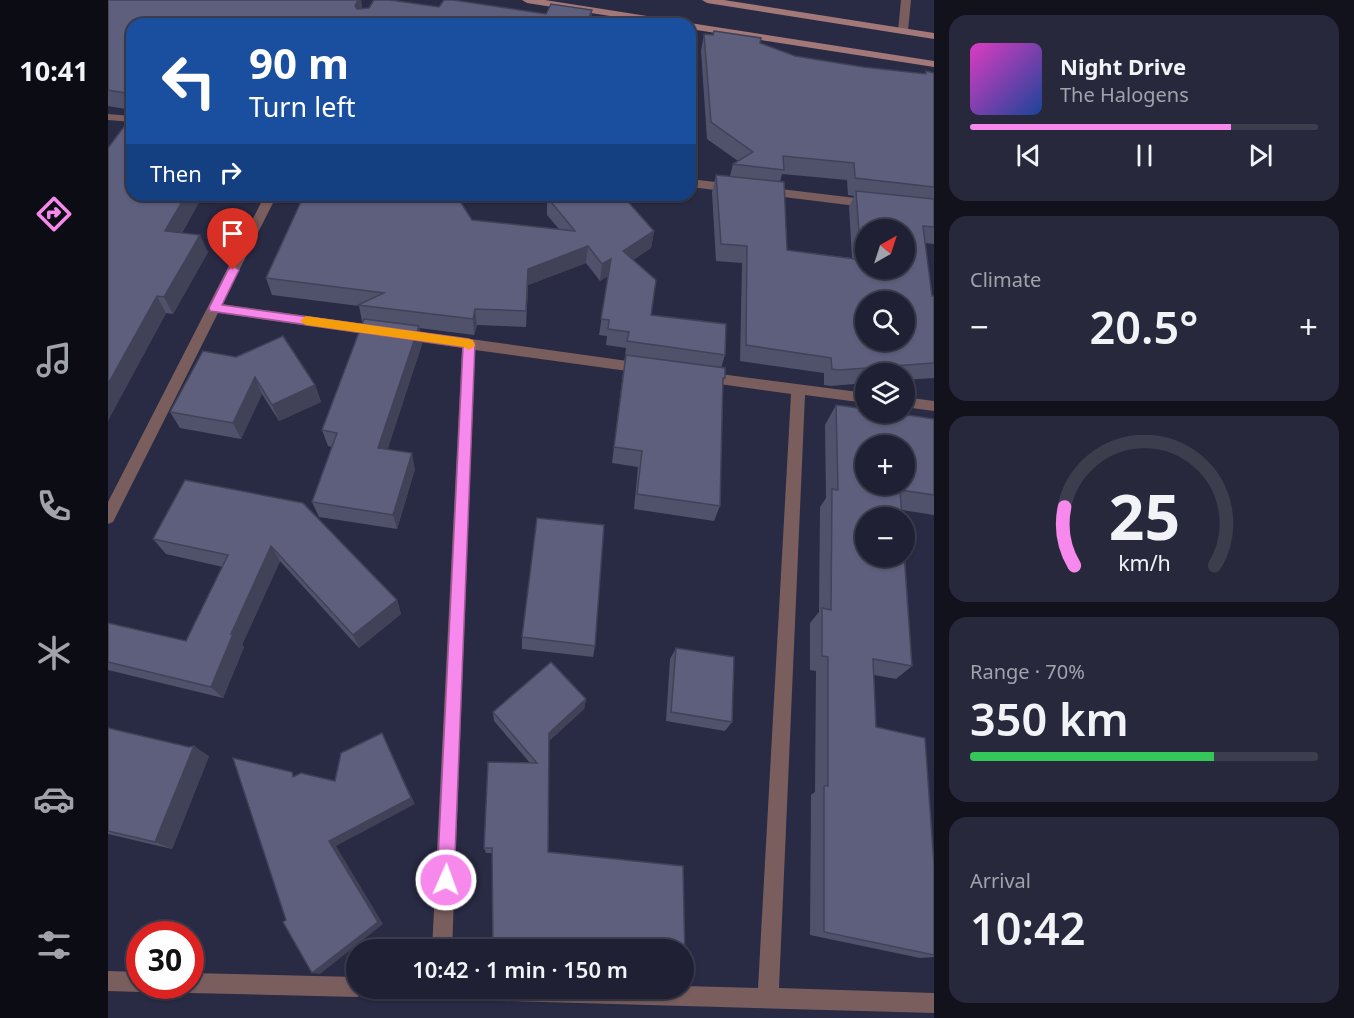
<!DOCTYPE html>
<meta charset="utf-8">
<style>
:root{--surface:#1f2033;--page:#27283b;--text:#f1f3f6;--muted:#a1a3ac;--line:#3c3e4e;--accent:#f788ec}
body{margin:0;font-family:"Noto Sans",sans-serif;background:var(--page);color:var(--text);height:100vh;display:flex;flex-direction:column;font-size:22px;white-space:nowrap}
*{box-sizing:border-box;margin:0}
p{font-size:20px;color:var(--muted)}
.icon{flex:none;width:33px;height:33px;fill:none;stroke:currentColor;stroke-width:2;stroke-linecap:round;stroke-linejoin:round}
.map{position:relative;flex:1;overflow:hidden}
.sheet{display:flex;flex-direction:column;gap:15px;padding:15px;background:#11121c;width:420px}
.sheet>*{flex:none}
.hud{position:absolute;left:18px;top:18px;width:570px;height:183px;border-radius:18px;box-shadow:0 2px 4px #0004,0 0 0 2px var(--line);background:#1a4fa0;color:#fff;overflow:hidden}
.needle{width:39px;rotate:39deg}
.buttons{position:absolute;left:747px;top:219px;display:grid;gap:12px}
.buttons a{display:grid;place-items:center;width:60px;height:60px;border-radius:50%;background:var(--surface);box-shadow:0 2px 4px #0004,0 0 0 2px var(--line);font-size:30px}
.speed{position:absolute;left:18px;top:921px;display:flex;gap:12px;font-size:30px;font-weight:700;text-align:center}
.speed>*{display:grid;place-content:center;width:78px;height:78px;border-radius:50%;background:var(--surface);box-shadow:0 2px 4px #0004,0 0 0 2px var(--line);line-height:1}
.speed .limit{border:9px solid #d22;background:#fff;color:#111}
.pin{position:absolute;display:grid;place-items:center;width:51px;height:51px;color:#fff;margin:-62px -26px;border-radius:50% 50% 50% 0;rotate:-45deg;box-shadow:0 0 6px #0007}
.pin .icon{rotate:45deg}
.me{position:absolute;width:66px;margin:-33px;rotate:2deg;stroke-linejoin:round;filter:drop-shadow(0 0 4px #0008)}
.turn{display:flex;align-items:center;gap:21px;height:126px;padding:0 24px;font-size:27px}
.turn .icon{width:78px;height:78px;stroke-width:2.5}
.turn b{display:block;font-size:42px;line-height:51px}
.then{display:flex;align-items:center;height:57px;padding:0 24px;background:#0003;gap:12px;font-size:22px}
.big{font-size:45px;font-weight:600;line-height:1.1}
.sheet .card{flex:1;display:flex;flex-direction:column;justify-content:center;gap:9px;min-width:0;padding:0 21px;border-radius:18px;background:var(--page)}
.sheet .dial{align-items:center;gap:0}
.dial svg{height:156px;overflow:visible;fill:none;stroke:var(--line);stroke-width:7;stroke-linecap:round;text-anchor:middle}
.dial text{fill:var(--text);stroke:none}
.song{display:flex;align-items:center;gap:18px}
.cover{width:72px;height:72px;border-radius:9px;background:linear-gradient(135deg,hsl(310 70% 55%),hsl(220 70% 35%))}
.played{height:6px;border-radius:3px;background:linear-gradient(90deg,var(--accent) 75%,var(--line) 75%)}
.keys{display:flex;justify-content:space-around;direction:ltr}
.heat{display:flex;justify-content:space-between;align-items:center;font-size:33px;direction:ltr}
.charge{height:9px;border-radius:4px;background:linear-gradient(90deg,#34c759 70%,var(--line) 0)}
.trip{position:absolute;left:238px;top:939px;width:348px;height:60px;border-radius:30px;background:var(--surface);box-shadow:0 2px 4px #0004,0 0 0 2px var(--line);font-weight:600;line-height:60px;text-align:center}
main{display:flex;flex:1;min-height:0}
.menu{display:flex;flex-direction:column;width:108px;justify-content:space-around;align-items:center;background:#0c0d14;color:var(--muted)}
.menu .icon{width:42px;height:42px}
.menu .current{color:var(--accent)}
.menu b{font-size:27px;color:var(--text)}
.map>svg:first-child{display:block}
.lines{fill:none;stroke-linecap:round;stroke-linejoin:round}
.street{fill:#795e5d;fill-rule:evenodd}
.secondary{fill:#a37878;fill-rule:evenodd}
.wall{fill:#50526c;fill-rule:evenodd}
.shaded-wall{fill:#414258}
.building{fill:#5d5f7d;stroke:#414258;stroke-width:1.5;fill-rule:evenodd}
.route{fill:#f788ec;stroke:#a15899;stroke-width:1.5}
.slow{fill:#f59e0b}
</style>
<main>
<nav class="menu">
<b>10:41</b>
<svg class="icon current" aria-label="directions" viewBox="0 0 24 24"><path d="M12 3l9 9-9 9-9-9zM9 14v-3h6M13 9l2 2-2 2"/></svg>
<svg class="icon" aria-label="music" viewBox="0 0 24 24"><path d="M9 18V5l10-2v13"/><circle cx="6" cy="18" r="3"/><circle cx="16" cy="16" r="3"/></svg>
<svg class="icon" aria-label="phone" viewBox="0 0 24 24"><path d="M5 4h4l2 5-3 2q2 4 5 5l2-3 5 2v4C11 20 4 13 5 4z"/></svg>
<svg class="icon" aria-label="climate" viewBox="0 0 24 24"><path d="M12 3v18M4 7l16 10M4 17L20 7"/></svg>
<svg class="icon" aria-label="car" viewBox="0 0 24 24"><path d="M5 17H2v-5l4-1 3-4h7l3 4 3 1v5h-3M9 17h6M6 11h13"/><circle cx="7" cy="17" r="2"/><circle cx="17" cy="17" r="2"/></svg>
<svg class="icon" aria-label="filters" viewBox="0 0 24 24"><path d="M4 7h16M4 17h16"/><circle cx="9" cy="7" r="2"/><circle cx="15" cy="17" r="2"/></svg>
</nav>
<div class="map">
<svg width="826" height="1018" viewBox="0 0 826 1018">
<rect width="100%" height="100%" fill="#292a44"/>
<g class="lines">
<g class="street">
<polygon points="793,0 803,0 800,31 795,34 790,31"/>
<polygon points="0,114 24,116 24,122 0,120"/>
<polygon points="582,179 624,184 630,188 624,192 582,187"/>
<polygon points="656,187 764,200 770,204 764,208 652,194 650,191"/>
<polygon points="157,195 169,195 114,304 534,363 541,368 534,373 367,350 344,950 324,950 354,348 110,313 5,522 0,524 0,502"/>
<polygon points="597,372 758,393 758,403 697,395 671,988 826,993 826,1013 290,998 283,995 280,988 576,988 576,986 650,988 683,394 597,382 590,377"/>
<polygon points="796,397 826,401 826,411 796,407"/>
<polygon points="0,971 32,972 32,986 41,986 39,989 32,992 0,991"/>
<polygon points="82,973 249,977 249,988 259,988 256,994 249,997 82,993 75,990 73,986 82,986"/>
</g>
<g class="secondary">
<polygon points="414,0 437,0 571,21 576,24 553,24 419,3"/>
<polygon points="594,0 616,0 826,33 826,39 599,3"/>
<polygon points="582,23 826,61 826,67 582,29 582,24 579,24"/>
</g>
</g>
<g class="wall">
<polygon points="0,0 253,0 254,8 331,7 438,14 484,10 483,24 24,24 24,110 0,106"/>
<path d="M596 34 652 43 687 56 755 67 817 74 818 71 826 73V244L817 243 824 296H826V378L796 380V374H758V383L723 386 716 385V373L632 361 634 263 608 261 604 192 608 175 622 176 625 164 630 161 599 139 593 51ZM674 174 739 180 740 195 746 196 741 207 744 258 679 250 672 182Z"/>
<polygon points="24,195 95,195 74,233 100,252 65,314 58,313 13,396"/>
<polygon points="230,197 364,220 451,229 439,215 439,197 546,231 543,248 525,260 543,315 617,355 613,368 617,378 614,384 612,506 606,521 526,509 530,467 504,463 518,348 498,345 499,336 491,335 500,276 492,281 478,263 420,285 418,327 369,325 366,335 311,328 314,344 279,450 307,469 289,529 211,517 204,502 224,447 220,446 214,430 255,321 254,321 251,306 164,295 158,278"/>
<polygon points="95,351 207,385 213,402 171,421 154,394 133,439 72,428 62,412"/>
<polygon points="728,405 826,419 826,515 794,510 804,666 788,679 766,675 768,727 826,865 826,957 812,958 702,935 703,795 707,792 708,671 702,670 702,623 711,612 712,507 718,498 717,425"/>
<polygon points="77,480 289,600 293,614 251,648 172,561 134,645 136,647 115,698 0,670 0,623 78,641 115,567 58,554 45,539"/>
<polygon points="414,637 487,646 485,657 414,649"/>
<polygon points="568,648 624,722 617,731 558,721 562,659"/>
<polygon points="478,699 476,709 441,741 440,852 576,950 385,950 384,853 378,853 376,848 422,763 386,721 385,712"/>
<polygon points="0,728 101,756 64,849 0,834"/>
</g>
<g class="shaded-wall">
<polygon points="250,0 253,0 255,13 250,23 247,6"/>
<polygon points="484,10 483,24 478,24"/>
<polygon points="78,195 95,195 65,248 57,231"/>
<polygon points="546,231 543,248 512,268 515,251"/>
<polygon points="92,235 100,252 65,314 56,297"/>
<polygon points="480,246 478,263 420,285 418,327 420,269"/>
<polygon points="503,259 501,275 492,281 494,264"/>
<polygon points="49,296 58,313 0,421 0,384"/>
<polygon points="367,309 369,325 366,335 365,319"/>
<polygon points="311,326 314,344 275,464 270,448"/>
<polygon points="147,377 154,394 133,439 125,423"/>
<polygon points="207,385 213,402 171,421 164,405"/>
<polygon points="304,453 307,469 289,529 285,515"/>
<polygon points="163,546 172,561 134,645 136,647 115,698 103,687 123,634"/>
<polygon points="289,600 293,614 251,648 245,635"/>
<polygon points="478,699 476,709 440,742 441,733"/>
<polygon points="274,733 307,804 228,846 275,924 212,974 204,973 221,841"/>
<polygon points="86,746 101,756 64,849 47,842"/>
</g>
<g class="building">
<polygon points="0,0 250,0 247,6 249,9 261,8 266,0 282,0 331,7 336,0 345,0 438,14 443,4 484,10 478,24 24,24 24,94 0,90"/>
<polygon points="606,31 653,38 652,43 687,56 755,67 818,74 818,71 826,73 826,187 747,178 746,163 675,156 676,170 625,164 645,152 603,122 596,34 605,35"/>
<polygon points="24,116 24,195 78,195 57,231 92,235 56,297 49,296 0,384 0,148"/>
<path d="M608 175 676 182 679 250 753 260 748 191 826 199V227L815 226 824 296H826V363L731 370 724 369 723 358 638 345 639 246 613 244ZM758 230H796V268H758ZM758 302H796V340H758Z"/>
<polygon points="196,195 208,195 230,197 231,195 348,195 364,220 467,231 439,197 446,195 514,195 546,231 515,251 548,280 543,315 618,324 617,355 519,341 521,332 500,329 501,320 493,319 503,259 494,264 480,246 420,269 418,311 367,309 365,319 250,305 276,293 158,278"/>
<polygon points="256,319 311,326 270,448 304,453 285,515 204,502 229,433 214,430"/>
<polygon points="175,336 207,385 164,405 147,377 125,423 62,412 95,351 128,357"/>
<polygon points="518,355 617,368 617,378 615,378 612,506 529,494 534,451 506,447"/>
<path d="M728 405 758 409V412H780L826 419V495L792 490 794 518H758V556H796V553L804 666 765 659 768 727 817 738 826 865V955L716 932V786H720V657L714 656V608L723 610 724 489 730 490ZM758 446H796V484H758Z"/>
<polygon points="77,480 195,503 289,600 245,635 163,546 123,634 125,634 103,687 0,662 0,623 78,641 120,555 45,539"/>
<polygon points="429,518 496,525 487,646 414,637"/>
<polygon points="568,648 626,657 624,722 563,712"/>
<polygon points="443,662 478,699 441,733 440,852 575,866 577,962 576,950 471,950 456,948 456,950 385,950 384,848 376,848 380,762 429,763 385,712"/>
<polygon points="0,728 81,747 86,746 47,842 0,831"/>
<polygon points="274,733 303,798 221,841 270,922 204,973 175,922 178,920 125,758 184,772 185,777 193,773 227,781 233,753"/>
</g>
<polygon class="route" points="125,266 131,270 114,305 361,339 367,343 346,880 344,886 338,888 331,886 329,880 355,347 102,311 101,308 120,270"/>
<polygon class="slow" points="198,316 361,339 365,340 367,346 361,350 356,347 198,325 192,321"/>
</svg>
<div class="buttons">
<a><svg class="needle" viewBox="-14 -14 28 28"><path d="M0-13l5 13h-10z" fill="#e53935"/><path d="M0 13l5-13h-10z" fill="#a1a3ac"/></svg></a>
<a><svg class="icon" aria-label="search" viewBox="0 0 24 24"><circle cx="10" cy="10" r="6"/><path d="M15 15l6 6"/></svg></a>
<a><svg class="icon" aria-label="layers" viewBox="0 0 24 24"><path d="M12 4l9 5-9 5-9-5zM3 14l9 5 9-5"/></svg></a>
<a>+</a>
<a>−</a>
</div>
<div class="speed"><div class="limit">30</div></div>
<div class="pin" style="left:125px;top:270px;background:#d93025"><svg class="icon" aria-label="arrive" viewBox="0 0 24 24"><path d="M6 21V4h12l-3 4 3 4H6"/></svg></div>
<svg class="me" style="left:338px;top:880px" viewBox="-20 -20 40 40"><circle r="17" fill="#f788ec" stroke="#fff" stroke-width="3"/><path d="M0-11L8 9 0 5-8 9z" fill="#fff"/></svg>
<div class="trip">10:42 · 1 min · 150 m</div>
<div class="hud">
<div class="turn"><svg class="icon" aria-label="left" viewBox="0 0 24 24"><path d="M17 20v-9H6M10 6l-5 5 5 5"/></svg><div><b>90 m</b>Turn left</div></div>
<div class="then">Then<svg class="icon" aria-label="right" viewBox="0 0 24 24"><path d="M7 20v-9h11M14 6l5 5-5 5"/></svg></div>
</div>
</div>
<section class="sheet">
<div class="card">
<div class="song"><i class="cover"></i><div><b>Night Drive</b><p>The Halogens</p></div></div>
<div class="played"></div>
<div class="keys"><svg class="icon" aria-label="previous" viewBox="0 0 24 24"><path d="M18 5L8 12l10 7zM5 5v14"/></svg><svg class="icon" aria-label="pause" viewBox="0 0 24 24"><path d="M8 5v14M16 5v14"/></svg><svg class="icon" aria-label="next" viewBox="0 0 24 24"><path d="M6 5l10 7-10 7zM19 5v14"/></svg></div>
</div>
<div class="card"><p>Climate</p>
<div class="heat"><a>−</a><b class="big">20.5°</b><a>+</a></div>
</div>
<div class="card dial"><svg viewBox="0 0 100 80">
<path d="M14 69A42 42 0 1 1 86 69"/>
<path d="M14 69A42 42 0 0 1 9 39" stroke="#f788ec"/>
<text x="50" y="56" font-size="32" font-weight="700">25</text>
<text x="50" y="72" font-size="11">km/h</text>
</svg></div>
<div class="card"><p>Range · 70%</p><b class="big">350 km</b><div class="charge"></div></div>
<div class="card"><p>Arrival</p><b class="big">10:42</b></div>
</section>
</main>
